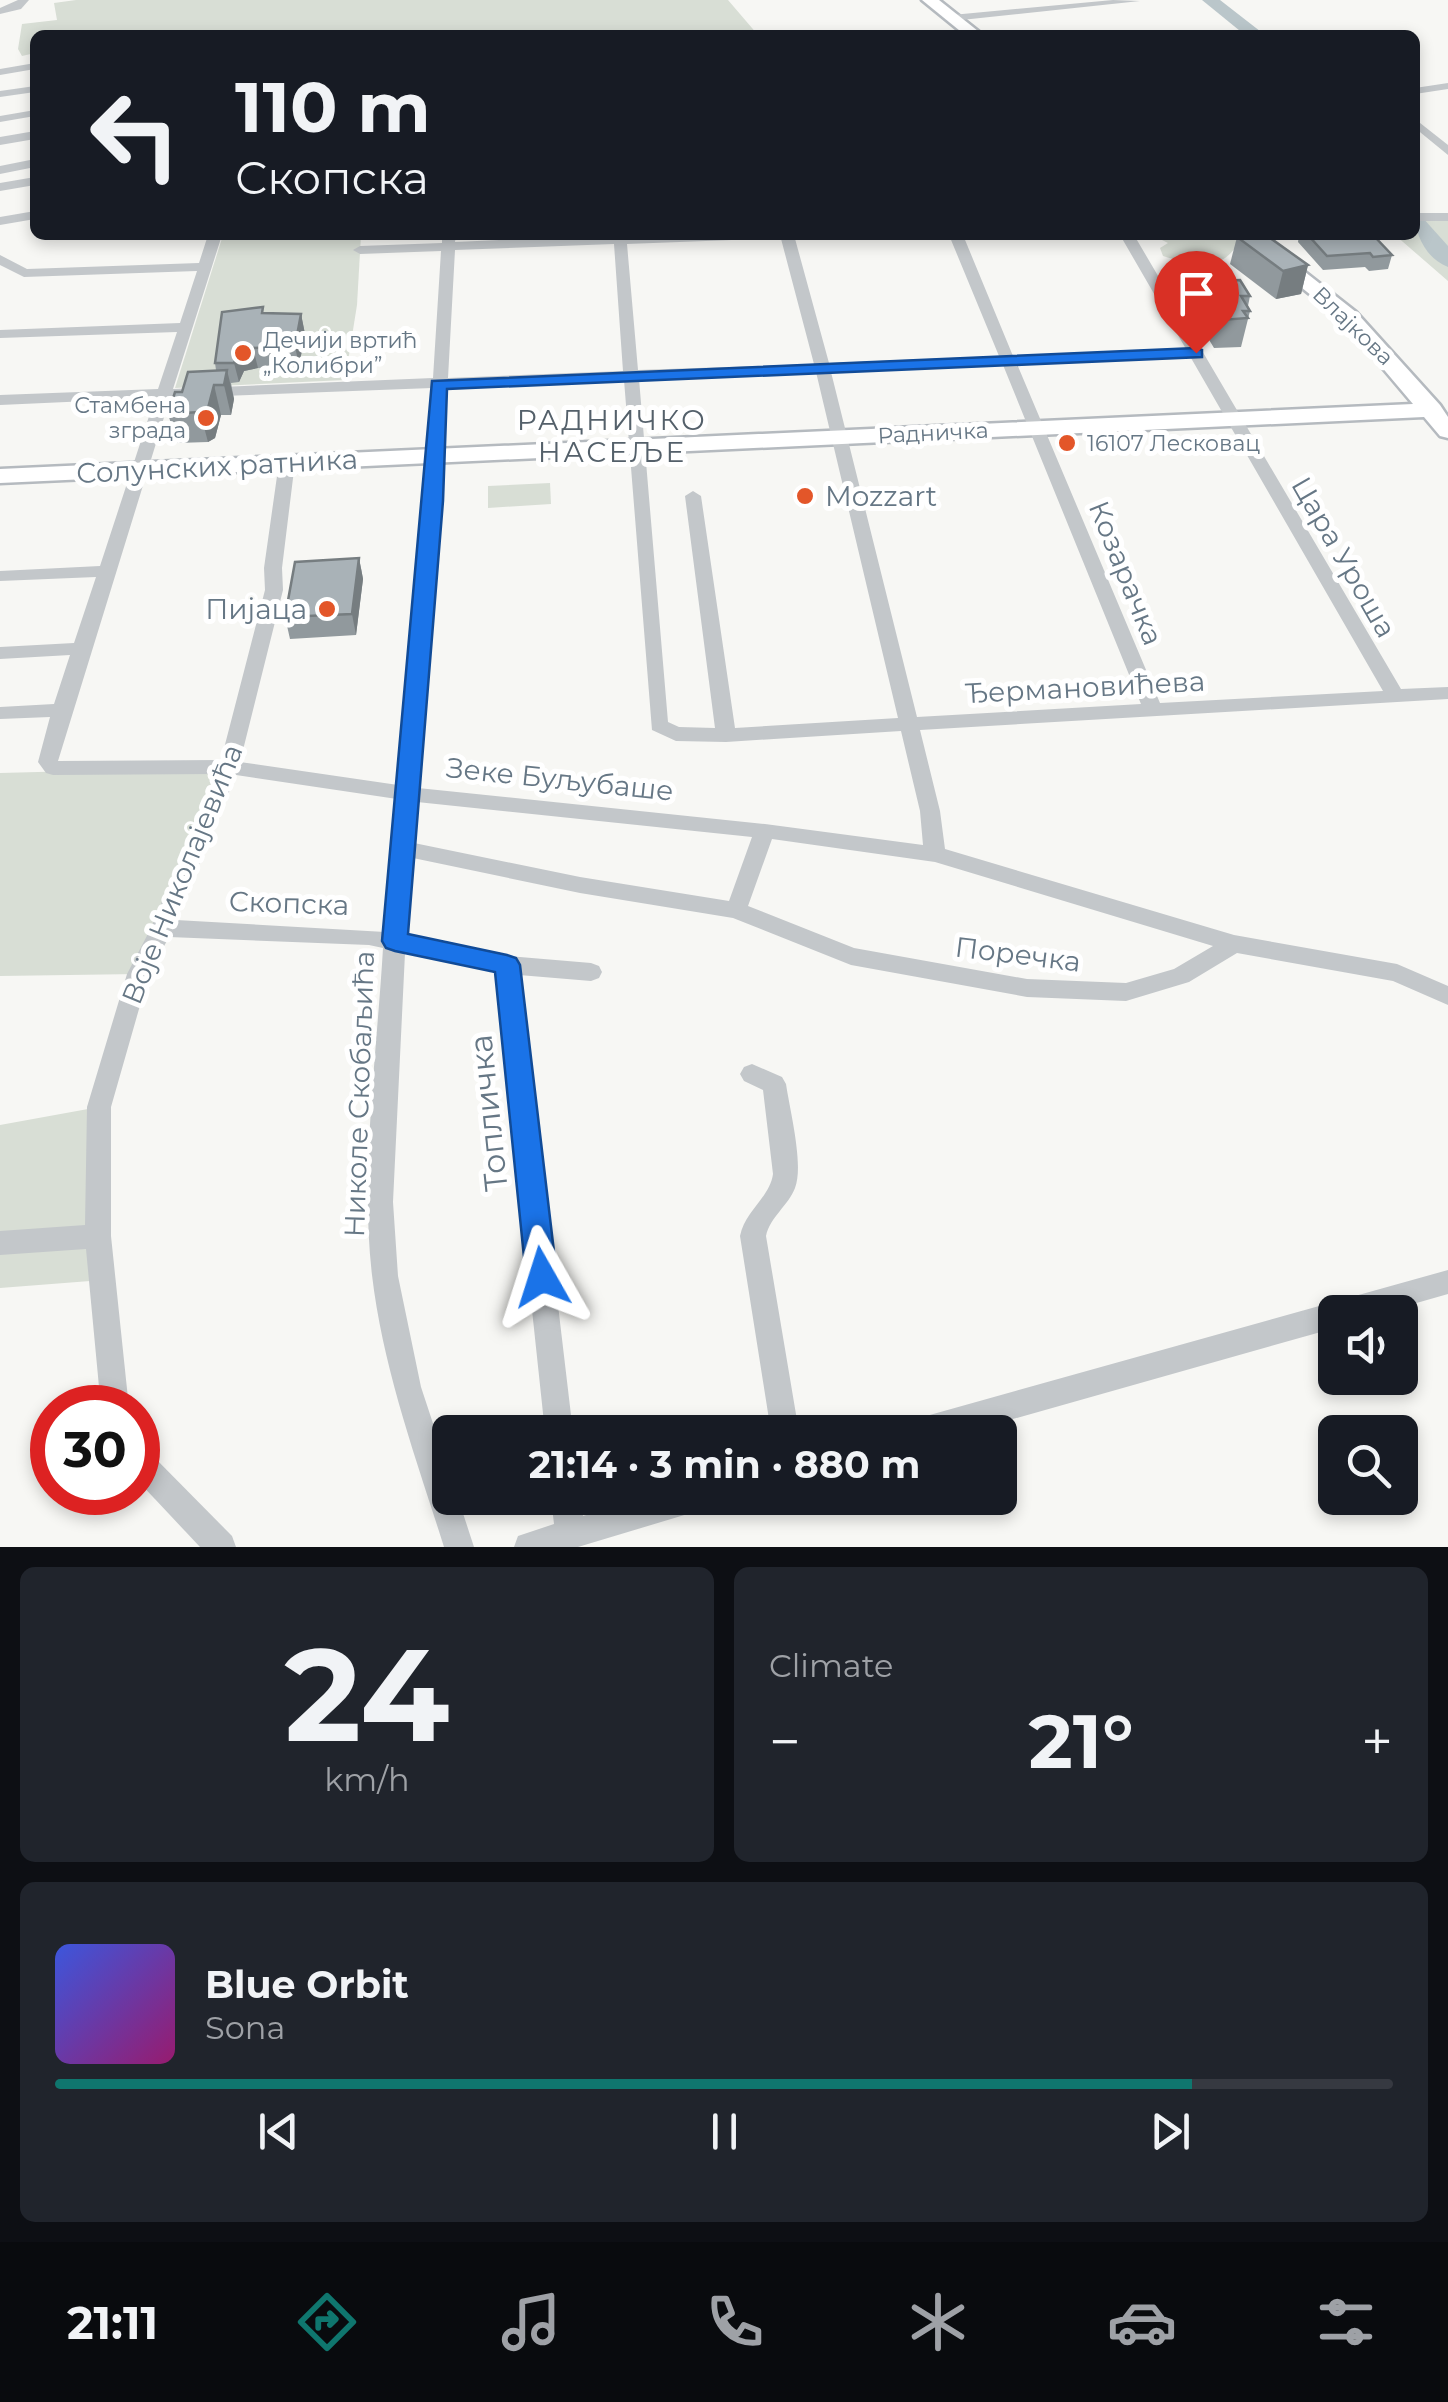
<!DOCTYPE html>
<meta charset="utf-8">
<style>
:root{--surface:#171b24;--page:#20242c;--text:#f1f3f6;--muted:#9ea1a6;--line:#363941;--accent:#0f766e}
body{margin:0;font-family:Montserrat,sans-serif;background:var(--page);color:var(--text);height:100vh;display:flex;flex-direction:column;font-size:38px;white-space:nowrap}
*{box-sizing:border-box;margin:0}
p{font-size:32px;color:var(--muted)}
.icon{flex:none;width:55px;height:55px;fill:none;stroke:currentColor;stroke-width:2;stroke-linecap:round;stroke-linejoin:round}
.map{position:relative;height:1547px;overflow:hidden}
.side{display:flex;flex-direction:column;gap:20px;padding:20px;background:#0d0f14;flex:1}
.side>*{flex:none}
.hud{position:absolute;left:30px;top:30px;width:1390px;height:210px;border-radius:15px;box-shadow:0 5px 15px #0003;background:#171b24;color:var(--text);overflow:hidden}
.controls{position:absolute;left:1318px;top:1295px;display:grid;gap:20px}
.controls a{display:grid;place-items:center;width:100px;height:100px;border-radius:15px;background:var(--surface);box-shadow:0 5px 15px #0003;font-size:50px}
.speed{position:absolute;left:30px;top:1385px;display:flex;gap:20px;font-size:50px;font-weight:700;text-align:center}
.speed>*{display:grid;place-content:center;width:130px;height:130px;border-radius:50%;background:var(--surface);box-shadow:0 5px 15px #0003;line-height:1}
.speed .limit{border:15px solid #d22;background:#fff;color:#111}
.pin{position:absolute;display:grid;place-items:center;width:85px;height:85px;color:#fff;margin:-102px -42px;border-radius:50% 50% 50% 0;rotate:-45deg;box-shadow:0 0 10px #0007}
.pin .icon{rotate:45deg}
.me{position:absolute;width:110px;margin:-55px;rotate:354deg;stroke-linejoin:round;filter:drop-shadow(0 0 8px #0008)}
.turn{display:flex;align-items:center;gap:35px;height:210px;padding:0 40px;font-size:45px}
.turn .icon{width:130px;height:130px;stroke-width:2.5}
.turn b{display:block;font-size:70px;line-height:85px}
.big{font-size:75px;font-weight:700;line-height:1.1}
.side .tile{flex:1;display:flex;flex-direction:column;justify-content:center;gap:15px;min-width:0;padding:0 35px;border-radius:15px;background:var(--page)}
.side .dial{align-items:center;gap:0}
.dial b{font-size:130px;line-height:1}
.song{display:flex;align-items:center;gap:30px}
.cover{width:120px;height:120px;border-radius:15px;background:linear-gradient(135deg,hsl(230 70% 55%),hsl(320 70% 35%))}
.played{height:10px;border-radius:5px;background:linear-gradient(90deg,var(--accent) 85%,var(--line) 85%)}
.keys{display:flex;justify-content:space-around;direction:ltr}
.heat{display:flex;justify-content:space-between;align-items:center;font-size:55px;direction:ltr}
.side .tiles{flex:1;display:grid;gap:20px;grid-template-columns:1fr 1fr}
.tile:last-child{grid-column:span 2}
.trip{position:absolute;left:432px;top:1415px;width:585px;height:100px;border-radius:15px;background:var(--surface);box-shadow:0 5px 15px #0003;font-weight:700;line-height:100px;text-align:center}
.tabs{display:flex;height:160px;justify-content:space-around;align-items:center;background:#090b0e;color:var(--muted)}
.tabs .icon{width:70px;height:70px}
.tabs .on{color:var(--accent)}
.tabs b{font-size:45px;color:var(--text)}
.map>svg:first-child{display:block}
.green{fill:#d8ded5}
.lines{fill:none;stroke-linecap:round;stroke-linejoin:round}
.river{fill:#bac6ca;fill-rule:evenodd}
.secondary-casing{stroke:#b5babf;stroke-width:5}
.street{fill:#c3c7ca;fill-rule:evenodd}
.secondary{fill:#fff;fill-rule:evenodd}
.wall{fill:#91999d}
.shaded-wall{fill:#767d80}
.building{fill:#a9b2b7;stroke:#767d80;stroke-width:2.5}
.route{fill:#1a73e8;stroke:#114b97;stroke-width:2.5}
.poi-dot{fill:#e35629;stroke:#fff;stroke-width:4}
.labels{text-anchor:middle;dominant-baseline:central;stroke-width:10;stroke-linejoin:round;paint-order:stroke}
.far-street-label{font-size:22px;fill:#667785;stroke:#fff}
.far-poi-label{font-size:22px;fill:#667785;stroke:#fff;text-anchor:start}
.far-quarter-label{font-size:28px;letter-spacing:2.5px;fill:#54606a;stroke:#fff}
.street-label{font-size:28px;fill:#667785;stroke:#fff}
.poi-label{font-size:28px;fill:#667785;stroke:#fff;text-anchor:start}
.near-street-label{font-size:32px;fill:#667785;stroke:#fff}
</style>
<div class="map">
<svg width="1448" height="1547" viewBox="0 0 1448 1547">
<rect width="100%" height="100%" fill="#f7f7f4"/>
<g class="green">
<polygon points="76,0 728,0 758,35 35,35 35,53 22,56 18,49 22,24 57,20 54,3"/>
<polygon points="1415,217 1448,217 1448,281 1395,235 1415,235"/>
<polygon points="223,235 361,235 357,305 345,380 175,388"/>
<path d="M1152 235H1232L1241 239C1222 273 1197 267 1163 256L1160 248 1168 243Z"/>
<polygon points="550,483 551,504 488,508 488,486"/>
<polygon points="229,767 138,974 0,976 0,773"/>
<polygon points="99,1107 103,1280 0,1288 0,1125"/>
</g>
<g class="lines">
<g class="river">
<polygon points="1202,0 1220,0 1265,35 1245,35"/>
<path d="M1415 215 1422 217 1448 246V267C1427 259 1415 236 1415 215Z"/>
</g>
<defs>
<g id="secondary">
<polygon points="922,0 939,0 983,35 965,35"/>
<polygon points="1236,235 1258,235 1356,312 1440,405 1448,417 1448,438 1440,436 1424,417 0,483 0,469 1413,404 1342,320"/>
</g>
</defs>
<use href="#secondary" class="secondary-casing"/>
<g class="street">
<polygon points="18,0 29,0 21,9 0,14 0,8"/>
<polygon points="1113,0 1140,1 952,21 947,18 952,15"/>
<polygon points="35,63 35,69 0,75 0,69"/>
<polygon points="1448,83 1448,89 1415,94 1415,88"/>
<polygon points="35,86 35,92 0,97 0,91"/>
<polygon points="35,110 35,116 0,122 0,116"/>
<polygon points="1415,119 1448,145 1448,155 1415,128"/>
<polygon points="35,131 35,139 0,145 0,137"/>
<polygon points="35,159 35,167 0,174 0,166"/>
<polygon points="35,177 35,185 0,191 0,183"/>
<polygon points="35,211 35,219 0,225 0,217"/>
<rect x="1415" y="213" width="33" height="8"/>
<path d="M208 235H222L173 389 433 378 441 251 360 254 353 250 360 246 442 243V235H456L455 242 613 235H765L758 239 627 244 638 370 814 364 780 235H794L829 363 999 356 949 235H963L1013 356 1186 349 1120 235H1134L1401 689 1448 687V699L920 730 940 811 945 849 1234 935 1397 964 1448 986V1005L1393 981 1237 953 1189 982 1126 1001 1027 997 851 965 733 918 580 893 413 858 406 936 507 956 591 963 599 966 602 972 599 978 591 981 519 975 573 1432H545L496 972 405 953 393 1202 398 1276 421 1387 450 1475V1498H458L474 1547H444C416 1458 383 1369 372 1275 360 1173 377 1052 383 948L369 945 169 937 149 974 111 1107V1236L129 1408H101L86 1249 0 1255V1231L85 1225 87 1107 127 974 151 928 216 774 53 775 46 773 38 762 50 717 0 719V707L54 704 70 655 0 659V647L74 643 96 577 0 581V571L100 566 155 398 0 405V395L158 389 177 332 0 338V330L180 323 197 271 24 277 0 265V255L27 269 199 263ZM614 244 623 371 448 378 455 250ZM1191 358 1383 691 1160 703 1017 364ZM1003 365 1141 704 917 717 831 372ZM816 372 898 718 735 728 701 496 693 491 685 496 715 728 679 727 668 722 639 379ZM624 380 652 730 676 741 726 742 901 731 920 811 923 845 765 824 418 788 447 387ZM432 388 398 785 240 762 283 590 282 568 295 462 287 457 279 462 264 568 265 590 221 760 58 761 170 398ZM236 775 397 799 385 932 176 920ZM417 802 752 837 729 901 580 877 414 843ZM772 839 935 862 1213 946 1174 969 1126 983 1027 979 854 948 748 906Z"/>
<path d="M752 1064 782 1077 786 1084C790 1111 804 1165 795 1188 788 1206 770 1217 766 1236L799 1432H771L740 1236C745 1211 770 1197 773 1174L763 1090 744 1081 740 1074 744 1067Z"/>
<polygon points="1448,1270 1448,1294 1385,1312 1335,1312 1335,1328 967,1432 905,1432 909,1422 919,1418"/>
<polygon points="138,1447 148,1451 232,1536 236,1547 200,1547 138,1481"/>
<polygon points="551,1498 580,1498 583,1516 644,1498 706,1498 701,1508 691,1513 578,1547 514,1547 518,1536 554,1524"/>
</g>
<use href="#secondary" class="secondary"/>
</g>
<g class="wall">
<polygon points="1299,235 1373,235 1392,255 1388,269 1369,271 1365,267 1323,270 1298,242"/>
<polygon points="1237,237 1308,265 1301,294 1276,299 1230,264"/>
<polygon points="1215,281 1250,296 1248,306 1250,311 1241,347 1214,348 1205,333 1207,323 1203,317 1210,289 1213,289"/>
<polygon points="265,313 301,314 305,334 299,366 258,368 244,371 239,382 231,383 234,399 231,415 221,415 215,438 208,442 177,443 168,414 182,392 216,370 215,363"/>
<polygon points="359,558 363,579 356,635 290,639 285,617"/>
</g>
<g class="shaded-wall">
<polygon points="1308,265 1301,294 1276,299 1283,271"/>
<polygon points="301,314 305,334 299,366 295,346"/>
<polygon points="253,348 258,368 244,371 239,382 234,363 239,351"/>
<polygon points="227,370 234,399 231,415 224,385"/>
<polygon points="214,385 221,415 215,438 208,442 200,412"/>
<polygon points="359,558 363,579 356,635 352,614"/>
</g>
<g class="building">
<polygon points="1246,235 1266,235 1308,265 1283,271 1237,237"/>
<polygon points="1308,235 1373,235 1392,255 1373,257 1370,253 1327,256"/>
<polygon points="1240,280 1250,296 1241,296 1250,311 1243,311 1248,318 1221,320 1211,304 1219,304 1210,289 1219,288 1215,281"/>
<polygon points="263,307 262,313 301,314 295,346 253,348 239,351 234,363 215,363 222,312"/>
<polygon points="227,370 224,385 214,385 208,408 200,412 168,414 175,392 182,392 188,372"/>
<polygon points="359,558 352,614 285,617 295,562"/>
</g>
<polygon class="route" points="1196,348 1202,350 1202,357 447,389 443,501 408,934 507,955 516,958 520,965 557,1277 552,1287 542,1291 531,1287 526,1277 495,972 395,951 386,948 382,941 432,381"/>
<g class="poi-dot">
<circle cx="243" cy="353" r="10"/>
<circle cx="206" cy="418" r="10"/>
<circle cx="1067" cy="443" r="10"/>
<circle cx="805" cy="496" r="10"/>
<circle cx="327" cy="609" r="10"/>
</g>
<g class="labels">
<g class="far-street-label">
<text transform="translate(1353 326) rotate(44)">Влајкова</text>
<text transform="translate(933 433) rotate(-3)">Радничка</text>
</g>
<g class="far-poi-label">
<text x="263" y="340">Дечији вртић<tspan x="263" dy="25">„Колибри”</tspan></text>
<text x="186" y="405" text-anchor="end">Стамбена<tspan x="186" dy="25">зграда</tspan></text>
<text x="1087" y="443">16107 Лесковац</text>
</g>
<g class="far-quarter-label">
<text x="612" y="420">РАДНИЧКО<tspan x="612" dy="32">НАСЕЉЕ</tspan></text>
</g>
<g class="street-label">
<text transform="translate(217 466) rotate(-3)">Солунских ратника</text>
<text transform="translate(1344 557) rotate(60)">Цара Уроша</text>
<text transform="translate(1126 573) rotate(68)">Козарачка</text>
<text transform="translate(1085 687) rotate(-3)">Ђермановићева</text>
<text transform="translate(560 779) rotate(6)">Зеке Буљубаше</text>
<text transform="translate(182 874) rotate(-68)">Воје Николајевића</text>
<text transform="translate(289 903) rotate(2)">Скопска</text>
<text transform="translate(1018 954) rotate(7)">Поречка</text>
<text transform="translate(359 1094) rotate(-88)">Николе Скобаљића</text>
</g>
<g class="poi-label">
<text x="825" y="496">Mozzart</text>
<text x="307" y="609" text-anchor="end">Пијаца</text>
</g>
<g class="near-street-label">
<text transform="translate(488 1113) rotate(-96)">Топличка</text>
</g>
</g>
</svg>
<div class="controls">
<a><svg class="icon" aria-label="sound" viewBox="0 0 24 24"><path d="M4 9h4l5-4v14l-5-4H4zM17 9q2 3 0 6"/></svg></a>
<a><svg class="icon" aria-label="search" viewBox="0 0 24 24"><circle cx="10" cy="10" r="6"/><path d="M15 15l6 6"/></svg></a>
</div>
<div class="speed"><div class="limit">30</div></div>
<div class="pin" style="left:1196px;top:353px;background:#d93025"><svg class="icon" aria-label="arrive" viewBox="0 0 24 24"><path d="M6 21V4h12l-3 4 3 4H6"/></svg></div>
<svg class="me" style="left:542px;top:1277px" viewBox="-20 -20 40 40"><path d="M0-17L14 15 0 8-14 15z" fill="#1a73e8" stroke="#fff" stroke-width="4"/></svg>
<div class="trip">21:14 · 3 min · 880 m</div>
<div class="hud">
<div class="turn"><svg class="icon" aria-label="left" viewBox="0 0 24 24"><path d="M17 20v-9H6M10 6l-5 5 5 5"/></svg><div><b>110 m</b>Скопска</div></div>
</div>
</div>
<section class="side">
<div class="tiles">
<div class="tile dial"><b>24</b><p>km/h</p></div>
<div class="tile"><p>Climate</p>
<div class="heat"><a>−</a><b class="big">21°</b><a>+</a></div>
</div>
<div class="tile">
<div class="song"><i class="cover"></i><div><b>Blue Orbit</b><p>Sona</p></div></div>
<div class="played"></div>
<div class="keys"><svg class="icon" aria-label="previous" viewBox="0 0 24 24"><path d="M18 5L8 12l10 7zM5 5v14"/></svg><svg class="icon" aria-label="pause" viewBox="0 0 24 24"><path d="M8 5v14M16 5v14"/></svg><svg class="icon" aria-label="next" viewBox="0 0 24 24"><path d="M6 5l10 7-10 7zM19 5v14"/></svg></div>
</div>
</div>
</section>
<nav class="tabs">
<b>21:11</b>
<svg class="icon on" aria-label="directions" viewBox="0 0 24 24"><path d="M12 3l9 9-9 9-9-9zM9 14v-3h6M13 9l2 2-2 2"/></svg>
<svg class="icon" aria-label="music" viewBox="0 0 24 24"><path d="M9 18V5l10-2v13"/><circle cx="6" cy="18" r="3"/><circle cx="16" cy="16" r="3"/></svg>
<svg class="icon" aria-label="phone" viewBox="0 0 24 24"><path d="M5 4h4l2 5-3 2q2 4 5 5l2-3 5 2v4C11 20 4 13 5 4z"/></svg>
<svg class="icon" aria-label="climate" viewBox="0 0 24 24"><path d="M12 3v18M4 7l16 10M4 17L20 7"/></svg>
<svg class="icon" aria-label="car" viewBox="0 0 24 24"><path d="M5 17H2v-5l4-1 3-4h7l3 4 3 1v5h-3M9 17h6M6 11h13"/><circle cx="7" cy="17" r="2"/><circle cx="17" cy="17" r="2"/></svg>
<svg class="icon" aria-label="filters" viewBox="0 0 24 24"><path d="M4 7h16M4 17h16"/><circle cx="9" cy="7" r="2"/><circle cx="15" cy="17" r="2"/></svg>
</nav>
